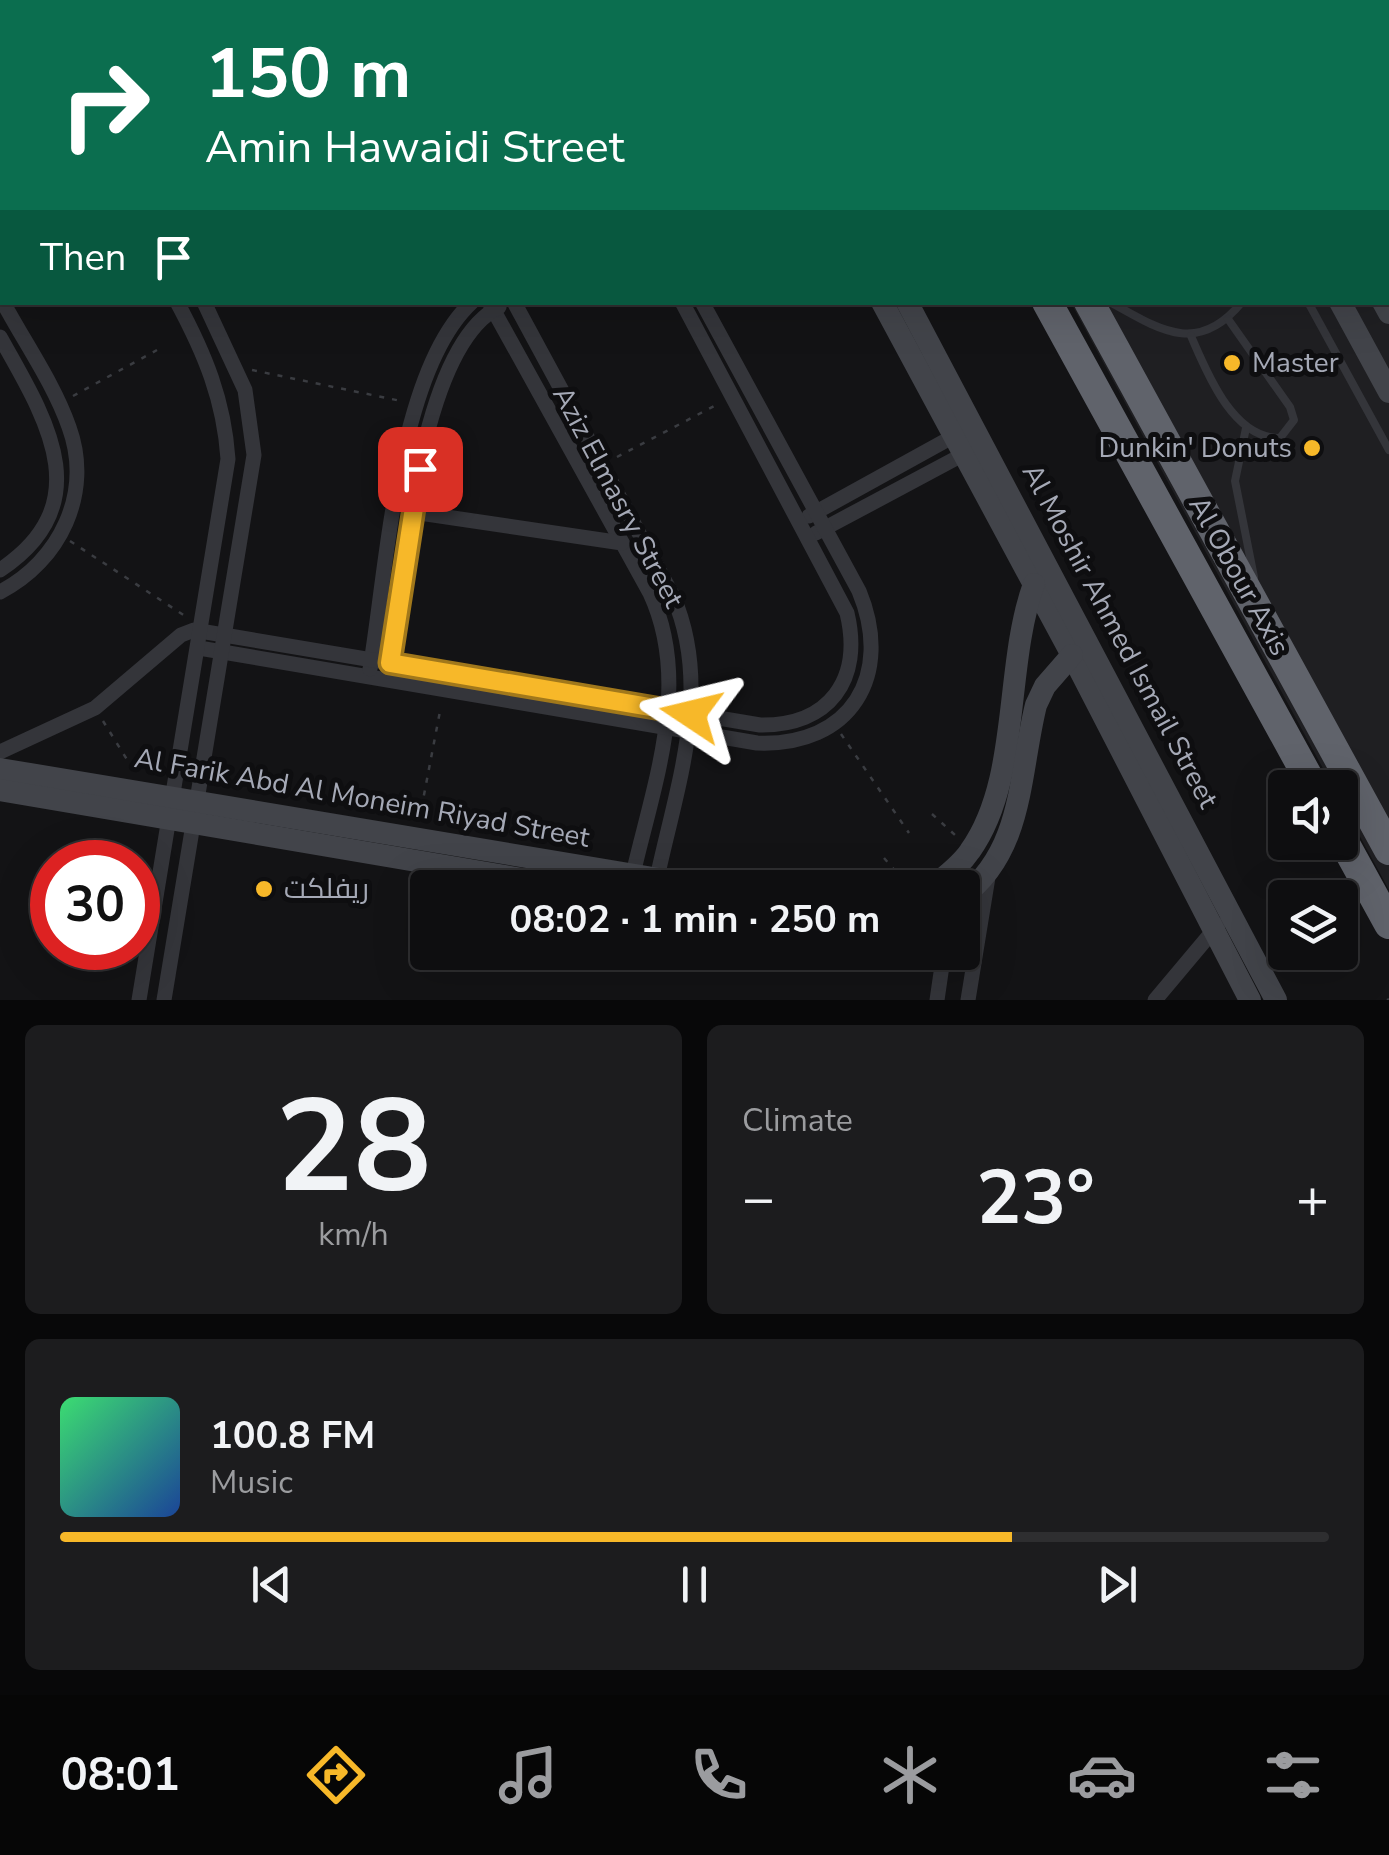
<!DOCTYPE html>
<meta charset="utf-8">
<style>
:root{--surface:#0e0e10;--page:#1c1c1e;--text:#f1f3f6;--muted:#9b9c9f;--line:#2e2e30;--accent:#f7b829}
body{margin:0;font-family:"Nunito Sans",Cairo,sans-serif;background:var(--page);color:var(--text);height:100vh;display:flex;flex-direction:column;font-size:38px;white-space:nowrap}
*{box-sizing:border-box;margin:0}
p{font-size:32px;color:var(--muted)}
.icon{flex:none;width:55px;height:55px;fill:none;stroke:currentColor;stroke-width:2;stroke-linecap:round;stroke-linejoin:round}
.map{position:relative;height:1000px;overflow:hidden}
.details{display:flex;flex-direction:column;gap:25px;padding:25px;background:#080809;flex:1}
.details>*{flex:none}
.hud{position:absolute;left:0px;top:0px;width:1390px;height:305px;box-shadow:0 10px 40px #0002,0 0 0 2px var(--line);background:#0b6e4f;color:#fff;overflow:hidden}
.fabs{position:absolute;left:1268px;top:770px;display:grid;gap:20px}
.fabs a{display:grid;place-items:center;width:90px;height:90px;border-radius:10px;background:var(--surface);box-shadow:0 10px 40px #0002,0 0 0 2px var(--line);font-size:50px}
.speed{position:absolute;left:30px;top:840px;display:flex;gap:20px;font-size:50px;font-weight:700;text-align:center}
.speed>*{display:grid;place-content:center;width:130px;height:130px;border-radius:50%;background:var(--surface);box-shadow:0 10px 40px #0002,0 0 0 2px var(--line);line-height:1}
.speed .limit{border:15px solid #d22;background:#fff;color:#111}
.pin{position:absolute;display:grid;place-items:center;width:85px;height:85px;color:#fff;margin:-42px;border-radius:20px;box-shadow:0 5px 15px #0006}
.me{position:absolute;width:110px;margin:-55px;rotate:280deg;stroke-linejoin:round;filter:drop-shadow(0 0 8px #0008)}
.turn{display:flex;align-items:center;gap:35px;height:210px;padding:0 40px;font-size:45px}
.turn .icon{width:130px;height:130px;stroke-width:2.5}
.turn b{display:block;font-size:70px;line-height:85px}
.then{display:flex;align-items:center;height:95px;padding:0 40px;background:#0003;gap:20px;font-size:38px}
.big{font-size:75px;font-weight:700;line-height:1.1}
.details .card{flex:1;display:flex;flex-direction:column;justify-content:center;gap:15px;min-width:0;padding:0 35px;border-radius:15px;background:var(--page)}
.details .dial{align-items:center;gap:0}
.dial b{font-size:130px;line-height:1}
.song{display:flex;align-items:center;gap:30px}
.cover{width:120px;height:120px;border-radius:15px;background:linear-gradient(135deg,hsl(140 70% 55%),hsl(220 70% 35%))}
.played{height:10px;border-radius:5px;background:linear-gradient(90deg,var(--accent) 75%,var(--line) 75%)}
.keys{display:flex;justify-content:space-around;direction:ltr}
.heat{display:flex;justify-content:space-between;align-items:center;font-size:55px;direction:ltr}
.details .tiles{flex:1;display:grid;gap:25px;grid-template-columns:1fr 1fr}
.card:last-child{grid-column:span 2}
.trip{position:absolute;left:410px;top:870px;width:570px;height:100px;border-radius:10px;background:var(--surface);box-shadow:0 10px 40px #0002,0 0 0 2px var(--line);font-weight:700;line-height:100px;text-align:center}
.menu{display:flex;height:160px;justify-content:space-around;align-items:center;background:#060606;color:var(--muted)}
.menu .icon{width:70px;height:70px}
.menu .on{color:var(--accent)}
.menu b{font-size:45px;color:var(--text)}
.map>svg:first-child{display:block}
.built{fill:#1f1f22}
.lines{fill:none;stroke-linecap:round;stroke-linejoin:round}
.path{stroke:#3a3c41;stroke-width:2.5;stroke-dasharray:5 8;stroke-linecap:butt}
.lane{stroke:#34353a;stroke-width:8}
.street{stroke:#34353a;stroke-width:15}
.secondary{stroke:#42444a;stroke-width:22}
.highway{stroke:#60636b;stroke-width:30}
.route-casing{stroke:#a1781b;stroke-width:25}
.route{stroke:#f7b829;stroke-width:18}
.poi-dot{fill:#f7b829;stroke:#0e0e10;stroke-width:4}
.labels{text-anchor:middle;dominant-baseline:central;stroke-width:10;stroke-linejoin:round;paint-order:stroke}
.poi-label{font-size:28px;fill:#a5a9b6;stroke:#0e0e10;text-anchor:start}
.street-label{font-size:28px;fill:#a5a9b6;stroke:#0e0e10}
</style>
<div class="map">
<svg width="1389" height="1000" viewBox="0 0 1389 1000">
<rect width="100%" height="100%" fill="#131315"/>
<polygon class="built" points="912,0 1389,0 1389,890 1340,800 1340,788 1333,787 1071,303 1388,302 1388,2"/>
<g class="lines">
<g class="path">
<polyline points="0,96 2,95"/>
<polyline points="252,370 401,401"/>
<polyline points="73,396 157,350"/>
<polyline points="617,457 720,403"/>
<polyline points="70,541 185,616"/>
<polyline points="103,721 136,774"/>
<polyline points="841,734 909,833"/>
<polyline points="932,814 955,835"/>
<polyline points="419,821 441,706"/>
<polyline points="884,858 910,888"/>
<polyline points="834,884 834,888"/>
<polyline points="1387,1000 1389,999"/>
</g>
<g class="lane">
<polyline points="1018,2 1024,0"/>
<path d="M1110 302C1160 330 1198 356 1242 302"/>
<polyline points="1308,302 1389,450"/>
<path d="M1191 336C1207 373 1233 439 1280 438L1294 420 1290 407 1228 319"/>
<polyline points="1246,428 1235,481 1254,577"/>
</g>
<g class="street">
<polyline points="11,0 12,2"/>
<polyline points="38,0 39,2"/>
<polyline points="325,0 326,2"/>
<polyline points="349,0 350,2"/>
<polyline points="68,2 73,0"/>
<polyline points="108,2 113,0"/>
<polyline points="410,2 415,0"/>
<polyline points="461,2 466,0"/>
<path d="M489 302 650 593C692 683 654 783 633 874"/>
<path d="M514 302 673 596C713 688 677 785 657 878"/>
<path d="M0 337C45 417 101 503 0 570"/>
<polyline points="413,512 622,543"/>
<polyline points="809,516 954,436"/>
<polyline points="816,533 964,454"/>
<path d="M0 592C60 561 93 493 69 427 54 384 25 343 3 302"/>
<path d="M199 648 757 743C851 747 894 675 859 591L702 302"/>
<path d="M370 669C387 569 397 371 472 302"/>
<path d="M389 671C402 584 417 348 499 307"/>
<path d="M0 752 95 708 181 635 194 630 760 725C829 726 863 680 847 613L682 302"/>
<path d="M139 1000 228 459C224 400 205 354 177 302"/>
<polyline points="164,1000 254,455 245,390 204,302"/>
<polyline points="937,1000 944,952"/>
<polyline points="968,1000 989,871"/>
<polyline points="1155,1000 1218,925"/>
</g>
<g class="secondary">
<polyline points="717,0 718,2"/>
<polyline points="740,0 742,2"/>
<polyline points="1226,0 1228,2"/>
<polyline points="1257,0 1285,2"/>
<polyline points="1170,2 1172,0"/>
<polyline points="1388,18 1389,18"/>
<polyline points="1388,46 1389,47"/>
<polyline points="882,302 1072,655 1250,1000"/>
<polyline points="907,302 1276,1000"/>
<polyline points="1340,302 1389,392"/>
<polyline points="1383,302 1389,313"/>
<polyline points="0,769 713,888"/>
<polyline points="0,790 575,888"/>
<path d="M931 888C945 876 960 866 970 851 1021 780 1004 666 1034 584"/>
<path d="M962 897C1024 851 1019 773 1036 705L1045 686 1072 655"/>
</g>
<g class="highway">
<polyline points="892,0 893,2"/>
<polyline points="928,0 929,2"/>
<polyline points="1047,302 1314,788"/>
<polyline points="1089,302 1389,850"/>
<polyline points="1340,835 1389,924"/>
</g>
</g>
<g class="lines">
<defs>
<polyline id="route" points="420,469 390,663 691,714"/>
</defs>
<use href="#route" class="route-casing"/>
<use href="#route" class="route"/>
</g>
<g class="poi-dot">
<circle cx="1232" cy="363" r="10"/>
<circle cx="1312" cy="448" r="10"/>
<circle cx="264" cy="889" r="10"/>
</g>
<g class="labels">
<g class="poi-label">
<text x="1252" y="363">Master</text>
<text x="1292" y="448" text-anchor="end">Dunkin' Donuts</text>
<text x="284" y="889">ريفلكت</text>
</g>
<g class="street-label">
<text transform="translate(618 497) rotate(62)">Aziz Elmasry Street</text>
<text transform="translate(1239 576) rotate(61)">Al Obour Axis</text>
<text transform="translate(1120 636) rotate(62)">Al Moshir Ahmed Ismail Street</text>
<text transform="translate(362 798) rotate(10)">Al Farik Abd Al Moneim Riyad Street</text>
</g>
</g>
</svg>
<div class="fabs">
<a><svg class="icon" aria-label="sound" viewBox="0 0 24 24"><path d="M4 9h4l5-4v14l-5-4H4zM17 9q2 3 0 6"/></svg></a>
<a><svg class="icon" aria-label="layers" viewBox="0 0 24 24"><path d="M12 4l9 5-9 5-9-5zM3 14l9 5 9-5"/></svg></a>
</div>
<div class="speed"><div class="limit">30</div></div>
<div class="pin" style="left:420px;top:469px;background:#d93025"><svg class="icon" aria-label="arrive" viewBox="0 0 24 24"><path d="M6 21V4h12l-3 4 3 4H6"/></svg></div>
<svg class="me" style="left:691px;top:714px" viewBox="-20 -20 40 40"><path d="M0-17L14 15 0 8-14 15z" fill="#f7b829" stroke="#fff" stroke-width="4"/></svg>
<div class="trip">08:02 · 1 min · 250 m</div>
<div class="hud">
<div class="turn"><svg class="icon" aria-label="right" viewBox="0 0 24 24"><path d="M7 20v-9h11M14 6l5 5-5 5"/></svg><div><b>150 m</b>Amin Hawaidi Street</div></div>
<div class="then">Then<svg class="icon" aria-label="arrive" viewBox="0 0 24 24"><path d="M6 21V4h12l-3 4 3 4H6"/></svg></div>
</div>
</div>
<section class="details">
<div class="tiles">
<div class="card dial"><b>28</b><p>km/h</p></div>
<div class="card"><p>Climate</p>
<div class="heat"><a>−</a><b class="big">23°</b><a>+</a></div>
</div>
<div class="card">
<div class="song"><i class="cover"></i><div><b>100.8 FM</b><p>Music</p></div></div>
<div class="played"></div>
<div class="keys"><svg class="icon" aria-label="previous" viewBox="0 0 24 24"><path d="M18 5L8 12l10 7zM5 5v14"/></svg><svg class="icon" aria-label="pause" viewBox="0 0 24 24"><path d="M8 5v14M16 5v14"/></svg><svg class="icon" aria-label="next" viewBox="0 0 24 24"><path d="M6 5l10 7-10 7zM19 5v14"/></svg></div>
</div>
</div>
</section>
<nav class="menu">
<b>08:01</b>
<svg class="icon on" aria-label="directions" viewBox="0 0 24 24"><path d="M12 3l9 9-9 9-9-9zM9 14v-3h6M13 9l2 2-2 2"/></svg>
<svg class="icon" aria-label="music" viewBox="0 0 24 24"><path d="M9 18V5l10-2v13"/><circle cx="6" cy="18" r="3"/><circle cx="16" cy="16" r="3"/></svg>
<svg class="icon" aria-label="phone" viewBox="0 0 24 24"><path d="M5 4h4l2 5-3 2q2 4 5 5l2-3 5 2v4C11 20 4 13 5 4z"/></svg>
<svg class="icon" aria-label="climate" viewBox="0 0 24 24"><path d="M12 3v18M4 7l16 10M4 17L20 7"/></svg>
<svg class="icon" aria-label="car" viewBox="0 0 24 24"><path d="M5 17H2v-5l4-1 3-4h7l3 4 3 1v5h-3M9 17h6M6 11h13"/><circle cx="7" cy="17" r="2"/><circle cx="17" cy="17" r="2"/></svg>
<svg class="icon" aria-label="filters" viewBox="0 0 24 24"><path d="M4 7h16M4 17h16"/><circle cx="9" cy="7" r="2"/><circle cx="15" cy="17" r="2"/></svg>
</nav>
